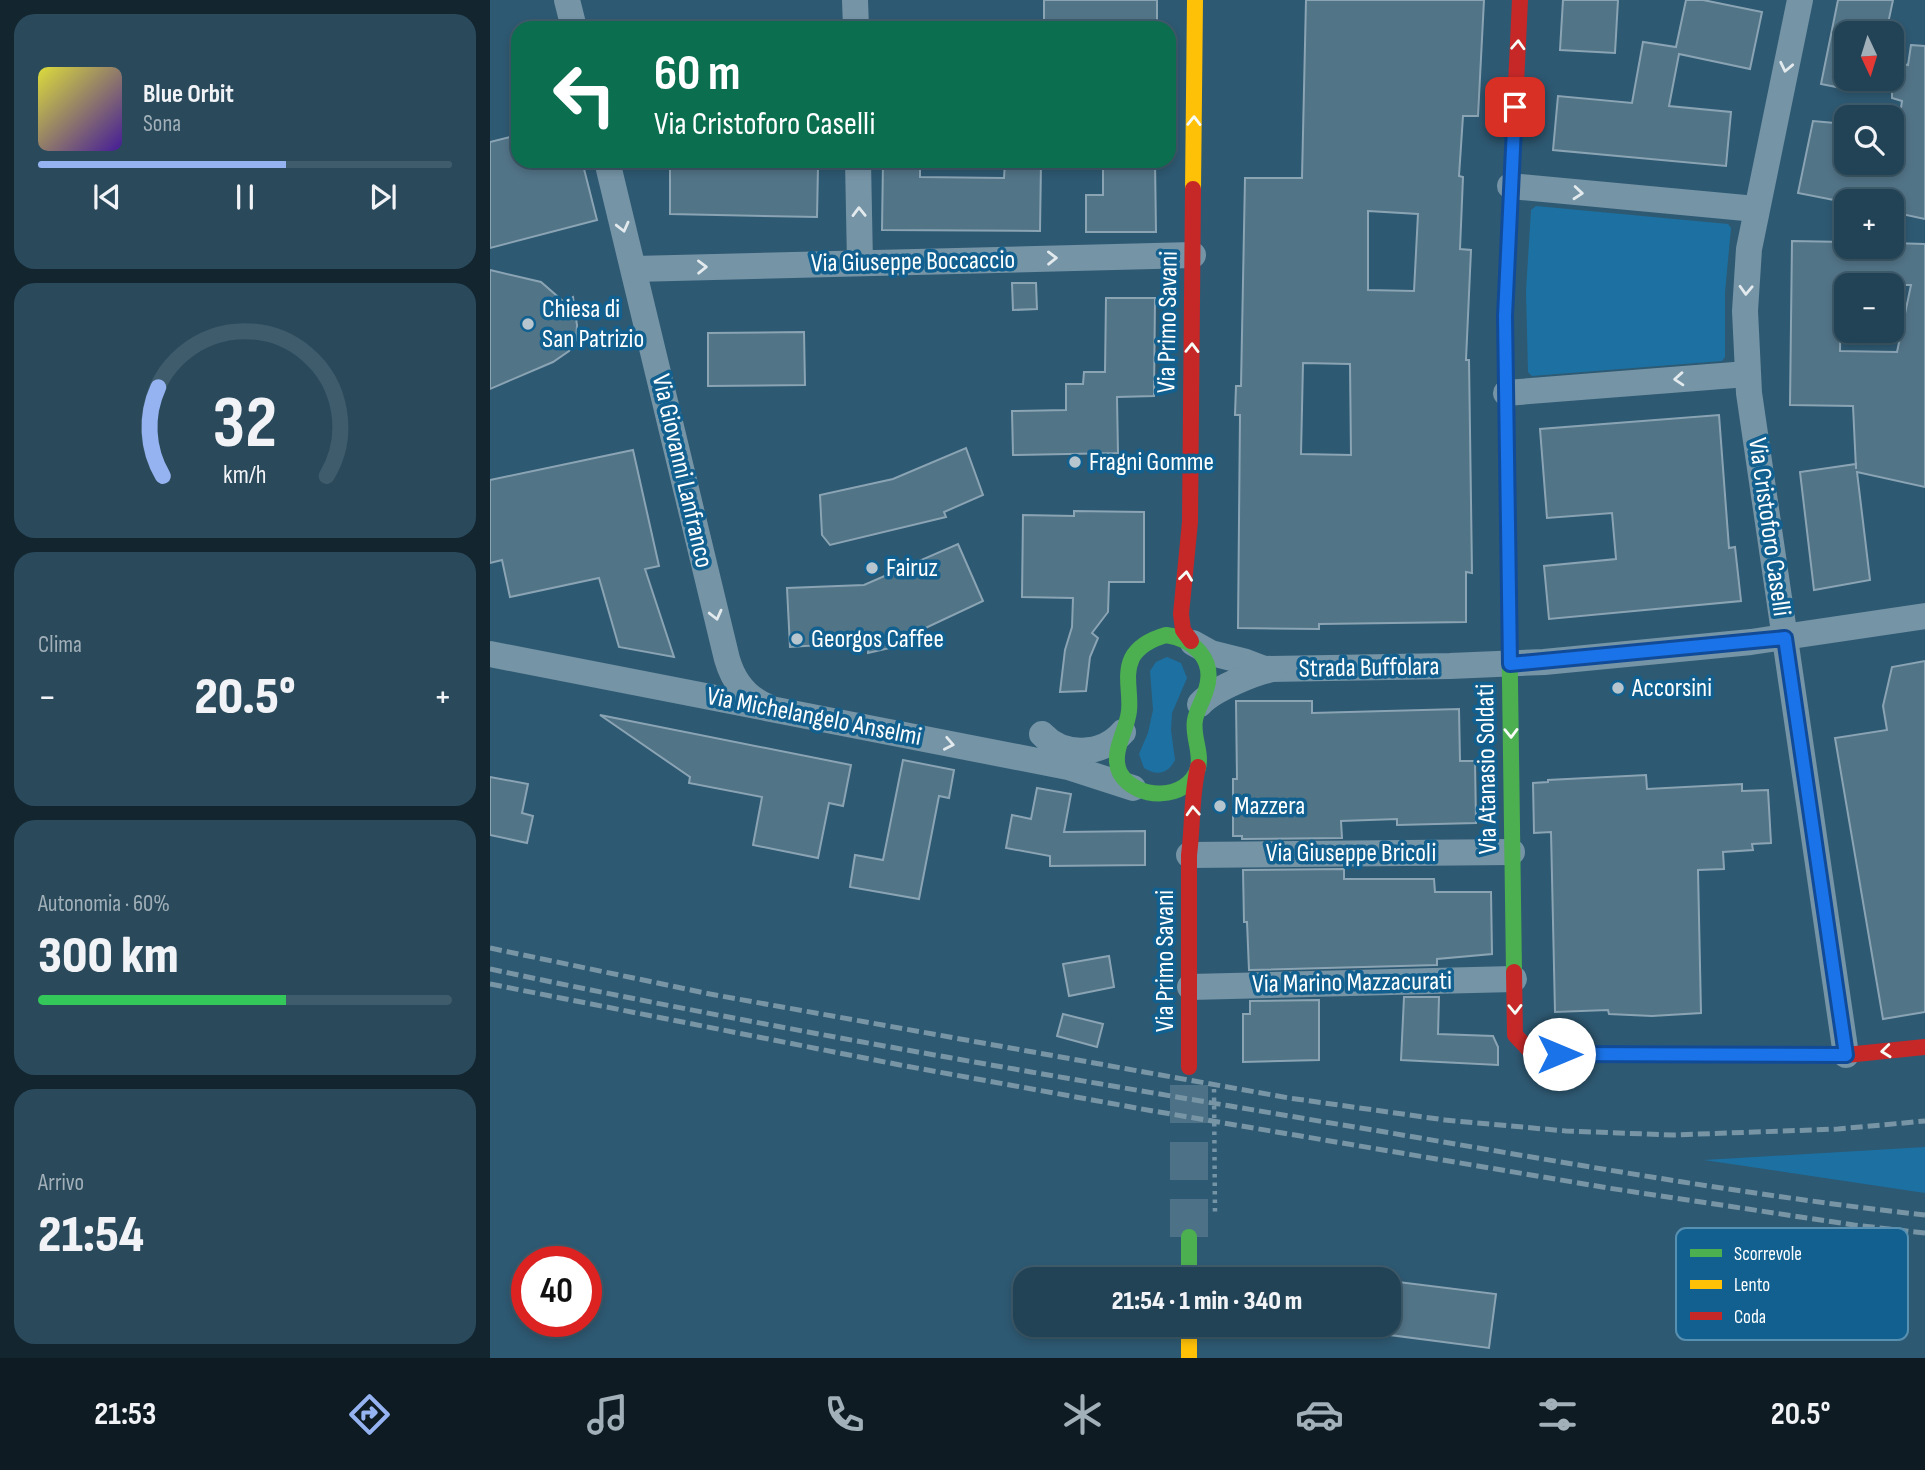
<!DOCTYPE html>
<html lang="it">
<meta charset="utf-8">
<style>
:root{--surface:#224356;--page:#2a4a5c;--text:#f1f3f6;--muted:#a2b0b9;--line:#3f5c6c;--accent:#95b2f1}
body{margin:0;font-family:"Sofia Sans Condensed",sans-serif;background:var(--page);color:var(--text);height:100vh;display:flex;flex-direction:column;font-size:26px;white-space:nowrap}
*{box-sizing:border-box;margin:0}
p{font-size:23px;color:var(--muted)}
.icon{flex:none;width:38px;height:38px;fill:none;stroke:currentColor;stroke-width:2;stroke-linecap:round;stroke-linejoin:round}
.map{position:relative;flex:1;overflow:hidden}
.sheet{display:flex;flex-direction:column;gap:14px;padding:14px;background:#13252f;width:490px}
.sheet>*{flex:none}
.banner{position:absolute;left:21px;top:21px;width:665px;height:147px;border-radius:21px;box-shadow:0 4px 10px #0003,0 0 0 2px var(--line);background:#0b6e4f;color:#fff;overflow:hidden}
.needle{width:46px;rotate:176deg}
.buttons{position:absolute;left:1344px;top:21px;display:grid;gap:14px}
.buttons a{display:grid;place-items:center;width:70px;height:70px;border-radius:14px;background:var(--surface);box-shadow:0 4px 10px #0003,0 0 0 2px var(--line);font-size:35px}
.speed{position:absolute;left:21px;top:1246px;display:flex;gap:14px;font-size:35px;font-weight:700;text-align:center}
.speed>*{display:grid;place-content:center;width:91px;height:91px;border-radius:50%;background:var(--surface);box-shadow:0 4px 10px #0003,0 0 0 2px var(--line);line-height:1}
.speed .limit{border:10px solid #d22;background:#fff;color:#111}
.pin{position:absolute;display:grid;place-items:center;width:60px;height:60px;color:#fff;margin:-30px;border-radius:14px;box-shadow:0 4px 10px #0006}
.me{position:absolute;width:77px;margin:-38px;rotate:90deg;stroke-linejoin:round;filter:drop-shadow(0 0 5px #0008)}
.turn{display:flex;align-items:center;gap:24px;height:147px;padding:0 28px;font-size:32px}
.turn .icon{width:91px;height:91px;stroke-width:2.5}
.turn b{display:block;font-size:49px;line-height:60px}
.big{font-size:52px;font-weight:800;line-height:1.1}
.sheet .tile{flex:1;display:flex;flex-direction:column;justify-content:center;gap:10px;min-width:0;padding:0 24px;border-radius:21px;background:var(--page)}
.sheet .dial{align-items:center;gap:0}
.dial svg{height:182px;overflow:visible;fill:none;stroke:var(--line);stroke-width:7;stroke-linecap:round;text-anchor:middle}
.dial text{fill:var(--text);stroke:none}
.song{display:flex;align-items:center;gap:21px}
.cover{width:84px;height:84px;border-radius:10px;background:linear-gradient(135deg,hsl(60 70% 55%),hsl(260 70% 35%))}
.played{height:7px;border-radius:4px;background:linear-gradient(90deg,var(--accent) 60%,var(--line) 60%)}
.keys{display:flex;justify-content:space-around;direction:ltr}
.heat{display:flex;justify-content:space-between;align-items:center;font-size:38px;direction:ltr}
.charge{height:10px;border-radius:5px;background:linear-gradient(90deg,#34c759 60%,var(--line) 0)}
.trip{position:absolute;left:523px;top:1267px;width:388px;height:70px;border-radius:21px;background:var(--surface);box-shadow:0 4px 10px #0003,0 0 0 2px var(--line);font-weight:800;line-height:70px;text-align:center}
.menu{display:flex;height:112px;justify-content:space-around;align-items:center;background:#0e1b22;color:var(--muted)}
.menu .icon{width:49px;height:49px}
.menu .active{color:var(--accent)}
.menu b{font-size:32px;color:var(--text)}
main{display:flex;flex:1;min-height:0}
.map>svg:first-child{display:block}
.green{fill:#1c71a2}
.building{fill:#527487;stroke:#8aa4b4;stroke-width:2;fill-rule:evenodd}
.lines{fill:none;stroke-linecap:round;stroke-linejoin:round}
.secondary-tunnel{stroke:#4d7287;stroke-width:38;stroke-dasharray:38 19;stroke-linecap:butt}
.path{stroke:#7594a6;stroke-width:4.5;stroke-dasharray:3.5 5;stroke-linecap:butt}
.street{stroke:#7594a6;stroke-width:26}
.fast{stroke:#4caf50;stroke-width:16}
.slow{stroke:#ffc107;stroke-width:16}
.jam{stroke:#c62828;stroke-width:16}
.rail{stroke:#7895a5;stroke-width:5;stroke-dasharray:12 5;stroke-linecap:butt}
.oneway{stroke:#f6fbf6}
.oneway2{stroke:#e3eaed}
.route-casing{stroke:#114b97;stroke-width:18}
.route{stroke:#1a73e8;stroke-width:12}
.poi-dot{fill:#b6c5ce;stroke:#11608f;stroke-width:2.5}
.labels{text-anchor:middle;dominant-baseline:central;stroke-width:7;stroke-linejoin:round;paint-order:stroke}
.street-label{font-size:26px;fill:#fff;stroke:#11608f}
.poi-label{font-size:26px;fill:#fff;stroke:#11608f;text-anchor:start}
.key{fill:#11608f;stroke:#5890b1;stroke-width:2}
.key-label{font-size:19px;fill:#fff}
</style>
<main>
<section class="sheet">
<div class="tile">
<div class="song"><i class="cover"></i><div><b>Blue Orbit</b><p>Sona</p></div></div>
<div class="played"></div>
<div class="keys"><svg class="icon" aria-label="previous" viewBox="0 0 24 24"><path d="M18 5L8 12l10 7zM5 5v14"/></svg><svg class="icon" aria-label="pause" viewBox="0 0 24 24"><path d="M8 5v14M16 5v14"/></svg><svg class="icon" aria-label="next" viewBox="0 0 24 24"><path d="M6 5l10 7-10 7zM19 5v14"/></svg></div>
</div>
<div class="tile dial"><svg viewBox="0 0 100 80">
<path d="M14 69A42 42 0 1 1 86 69"/>
<path d="M14 69A42 42 0 0 1 12 30" stroke="#95b2f1"/>
<text x="50" y="56" font-size="32" font-weight="700">32</text>
<text x="50" y="72" font-size="11">km/h</text>
</svg></div>
<div class="tile"><p>Clima</p>
<div class="heat"><a>−</a><b class="big">20.5°</b><a>+</a></div>
</div>
<div class="tile"><p>Autonomia · 60%</p><b class="big">300 km</b><div class="charge"></div></div>
<div class="tile"><p>Arrivo</p><b class="big">21:54</b></div>
</section>
<div class="map">
<svg width="1435" height="1358" viewBox="0 0 1435 1358">
<rect width="100%" height="100%" fill="#2e5972"/>
<g class="green">
<polygon points="1046,206 1238,224 1241,228 1235,292 1235,357 1232,361 1042,376 1038,372 1036,291 1041,210"/>
<path d="M677 657 691 663 697 678 682 713 681 730 685 760C678 774 667 776 654 768L649 754 658 733 663 710 660 671 666 662Z"/>
<polygon points="1435,1147 1435,1193 1214,1160"/>
</g>
<g class="building">
<rect x="554" y="0" width="113" height="28"/>
<path d="M816 0H994L988 116H973L969 176 973 177 970 249 981 250 976 360H979L982 573 976 572V622L829 624V629L748 628 750 415H745L746 386H751L755 178H812ZM878 211 928 214 924 291 878 290ZM813 363 860 364 861 455 811 454Z"/>
<polygon points="1073,0 1128,0 1125,53 1070,50"/>
<polygon points="1196,0 1213,0 1272,12 1260,69 1189,54 1179,106 1241,112 1236,166 1063,150 1068,96 1142,103 1153,42 1186,47"/>
<polygon points="1348,0 1403,0 1396,33 1356,33 1356,89 1331,84"/>
<polygon points="1421,45 1435,46 1435,219 1402,212 1402,201 1349,201 1308,193 1323,121 1356,124 1356,163 1402,163 1402,129 1408,129 1412,101 1402,98 1402,62 1418,65"/>
<polygon points="28,135 28,161 92,161 107,220 0,248 0,142"/>
<polygon points="393,161 430,161 430,177 514,178 515,162 551,162 550,231 392,230"/>
<polygon points="613,161 665,161 666,232 596,232 596,195 613,195"/>
<polygon points="180,163 328,167 327,217 180,214"/>
<path d="M1302 241 1356 242V247H1402V243L1435 244V487L1367 472 1380 580 1324 590 1310 472 1366 464V469L1363 406 1300 405ZM1356 285H1421L1407 352 1350 351 1351 297H1356Z"/>
<polygon points="0,270 51,282 74,302 83,297 87,325 86,340 79,351 63,362 0,389"/>
<polygon points="522,283 546,283 547,309 523,310"/>
<polygon points="616,298 665,298 664,396 627,397 628,453 523,455 522,411 576,410 576,384 593,384 594,372 615,372"/>
<polygon points="314,332 315,385 218,386 218,333"/>
<polygon points="1229,415 1239,548 1245,547 1251,601 1059,619 1054,566 1126,559 1122,513 1057,518 1050,429"/>
<polygon points="476,448 493,495 454,512 456,517 340,545 332,535 330,495 403,479"/>
<polygon points="143,450 169,566 155,569 184,657 129,647 109,578 20,597 12,560 0,563 0,480"/>
<polygon points="584,511 654,512 654,582 619,582 618,612 602,633 608,638 600,657 596,691 570,692 575,650 582,627 583,598 532,597 533,515 584,516"/>
<polygon points="468,544 493,601 429,631 426,642 378,653 379,642 300,647 297,588 374,585"/>
<polygon points="1435,661 1435,1012 1393,1019 1345,738 1397,730 1393,706 1402,667"/>
<polygon points="746,701 822,701 822,713 969,709 970,761 985,761 986,823 907,825 907,819 851,821 852,838 752,839 752,836 743,836 743,779 747,779"/>
<polygon points="110,715 361,765 353,806 339,803 328,858 263,845 272,797 199,783 200,777"/>
<polygon points="413,760 464,770 459,798 449,796 429,899 360,887 365,855 393,860"/>
<polygon points="1156,775 1157,789 1252,784 1252,791 1278,790 1281,843 1262,844 1263,850 1233,852 1234,869 1208,870 1211,1013 1162,1016 1119,1014 1118,1010 1065,1012 1061,832 1044,833 1043,783 1058,782 1058,780"/>
<polygon points="0,777 38,784 32,813 43,816 37,843 0,835"/>
<polygon points="547,788 581,794 574,832 655,831 655,865 560,866 560,856 516,848 522,815 541,819"/>
<polygon points="854,869 854,879 944,879 945,892 1001,892 1002,954 947,959 947,965 759,970 757,922 754,922 753,870"/>
<polygon points="619,956 624,987 579,996 573,964"/>
<polygon points="914,997 949,997 948,1034 1003,1036 1008,1047 1008,1065 911,1060"/>
<polygon points="829,1000 829,1060 753,1062 753,1014 760,1014 760,1001"/>
<polygon points="573,1014 613,1024 607,1047 567,1036"/>
<polygon points="900,1281 1006,1294 999,1348 900,1335"/>
</g>
<g class="lines">
<polyline class="secondary-tunnel" points="699,1237 699,1067"/>
<polyline class="path" points="724,1089 725,1216"/>
<g class="street">
<polyline points="77,0 84,28"/>
<polyline points="365,0 366,28"/>
<polyline points="1310,0 1259,249 1255,311 1259,393 1356,1055"/>
<path d="M117 161 237 659C243 680 255 697 276 706"/>
<polyline points="368,161 370,263"/>
<polyline points="1020,186 1266,209"/>
<polyline points="144,269 703,255"/>
<polyline points="1016,393 1257,374"/>
<polyline points="703,643 721,653 753,661 774,669 960,666 1054,662 1261,642 1435,616"/>
<polyline points="0,654 578,767 643,788"/>
<path d="M710 704C722 690 765 672 783 669"/>
<path d="M552 734C573 757 612 756 633 732"/>
<polyline points="699,855 1022,852"/>
<polyline points="700,987 1024,979"/>
</g>
<g class="fast">
<polyline points="1016,391 1024,972"/>
<path d="M676 635C704 639 726 660 716 690 713 701 707 709 705 720 702 736 712 752 708 768 698 801 646 801 630 773 620 753 637 731 639 711 641 693 634 675 642 658 649 645 662 639 676 635Z"/>
<polyline points="699,1237 699,1279"/>
</g>
<g class="slow">
<polyline points="703,189 705,0"/>
<polyline points="699,1325 699,1358"/>
</g>
<g class="jam">
<polyline points="1016,391 1015,316 1030,0"/>
<polyline points="701,641 693,630 691,614 700,522 703,189"/>
<polyline points="1024,972 1025,1035 1043,1054 1356,1055 1435,1047"/>
<path d="M699 1067V855C703 825 701 796 708 767"/>
</g>
<g class="rail">
<polyline points="0,948 220,994 799,1098 955,1120 1076,1131 1183,1135 1348,1129 1435,1121"/>
<path d="M0 969C277 1028 556 1075 835 1122 1035 1155 1234 1193 1435 1215"/>
<polyline points="0,984 410,1065 663,1111 1118,1188 1364,1225 1435,1233"/>
</g>
</g>
<defs><path id="oneway-chevron" d="M-2-3.5L2.5 0L-2 3.5" fill="none" stroke-width="1.6" stroke-linecap="round" stroke-linejoin="round" transform="scale(1.75)"/></defs>
<g class="oneway">
<use href="#oneway-chevron" transform="translate(1028 45) rotate(-87)"/>
<use href="#oneway-chevron" transform="translate(704 121) rotate(-89)"/>
<use href="#oneway-chevron" transform="translate(702 348) rotate(-89)"/>
<use href="#oneway-chevron" transform="translate(696 576) rotate(-83)"/>
<use href="#oneway-chevron" transform="translate(1021 733) rotate(89)"/>
<use href="#oneway-chevron" transform="translate(703 811) rotate(-93)"/>
<use href="#oneway-chevron" transform="translate(1025 1009) rotate(89)"/>
<use href="#oneway-chevron" transform="translate(1396 1051) rotate(174)"/>
</g>
<g class="oneway2">
<use href="#oneway-chevron" transform="translate(1296 67) rotate(102)"/>
<use href="#oneway-chevron" transform="translate(1088 193) rotate(5)"/>
<use href="#oneway-chevron" transform="translate(369 212) rotate(-91)"/>
<use href="#oneway-chevron" transform="translate(133 227) rotate(76)"/>
<use href="#oneway-chevron" transform="translate(562 258) rotate(-1)"/>
<use href="#oneway-chevron" transform="translate(212 267) rotate(-1)"/>
<use href="#oneway-chevron" transform="translate(1256 290) rotate(92)"/>
<use href="#oneway-chevron" transform="translate(1189 379) rotate(176)"/>
<use href="#oneway-chevron" transform="translate(226 615) rotate(76)"/>
<use href="#oneway-chevron" transform="translate(459 744) rotate(11)"/>
</g>
<g class="lines">
<defs>
<polyline id="route" points="1025,107 1015,316 1020,664 1295,638 1356,1055 1069,1054"/>
</defs>
<use href="#route" class="route-casing"/>
<use href="#route" class="route"/>
</g>
<g class="poi-dot">
<circle cx="38" cy="324" r="7"/>
<circle cx="585" cy="462" r="7"/>
<circle cx="382" cy="568" r="7"/>
<circle cx="307" cy="639" r="7"/>
<circle cx="1128" cy="688" r="7"/>
<circle cx="730" cy="806" r="7"/>
</g>
<g class="labels">
<g class="street-label">
<text transform="translate(423 262) rotate(-1)">Via Giuseppe Boccaccio</text>
<text transform="translate(678 322) rotate(-89)">Via Primo Savani</text>
<text transform="translate(192 471) rotate(77)">Via Giovanni Lanfranco</text>
<text transform="translate(1279 527) rotate(82)">Via Cristoforo Caselli</text>
<text transform="translate(879 668) rotate(-1)">Strada Buffolara</text>
<text transform="translate(324 717) rotate(11)">Via Michelangelo Anselmi</text>
<text transform="translate(997 769) rotate(-91)">Via Atanasio Soldati</text>
<text x="861" y="853">Via Giuseppe Bricoli</text>
<text transform="translate(675 961) rotate(-90)">Via Primo Savani</text>
<text transform="translate(862 983) rotate(-1)">Via Marino Mazzacurati</text>
</g>
<g class="poi-label">
<text x="52" y="309">Chiesa di<tspan x="52" dy="30">San Patrizio</tspan></text>
<text x="599" y="462">Fragni Gomme</text>
<text x="396" y="568">Fairuz</text>
<text x="321" y="639">Georgos Caffee</text>
<text x="1142" y="688">Accorsini</text>
<text x="744" y="806">Mazzera</text>
</g>
</g>
<rect x="1186" y="1228" width="232" height="112" rx="10" class="key"/>
<rect x="1200" y="1249" width="32" height="8" fill="#4caf50"/>
<rect x="1200" y="1280" width="32" height="9" fill="#ffc107"/>
<rect x="1200" y="1312" width="32" height="8" fill="#c62828"/>
<g class="key-label">
<text x="1244" y="1260">Scorrevole</text>
<text x="1244" y="1291">Lento</text>
<text x="1244" y="1323">Coda</text>
</g>
</svg>
<div class="buttons">
<a><svg class="needle" viewBox="-14 -14 28 28"><path d="M0-13l5 13h-10z" fill="#e53935"/><path d="M0 13l5-13h-10z" fill="#a2b0b9"/></svg></a>
<a><svg class="icon" aria-label="search" viewBox="0 0 24 24"><circle cx="10" cy="10" r="6"/><path d="M15 15l6 6"/></svg></a>
<a>+</a>
<a>−</a>
</div>
<div class="speed"><div class="limit">40</div></div>
<div class="pin" style="left:1025px;top:107px;background:#d93025"><svg class="icon" aria-label="arrive" viewBox="0 0 24 24"><path d="M6 21V4h12l-3 4 3 4H6"/></svg></div>
<svg class="me" style="left:1069px;top:1054px" viewBox="-20 -20 40 40"><circle r="19" fill="#fff"/><path d="M0-13L10 11 0 6-10 11z" fill="#1a73e8"/></svg>
<div class="trip">21:54 · 1 min · 340 m</div>
<div class="banner">
<div class="turn"><svg class="icon" aria-label="left" viewBox="0 0 24 24"><path d="M17 20v-9H6M10 6l-5 5 5 5"/></svg><div><b>60 m</b>Via Cristoforo Caselli</div></div>
</div>
</div>
</main>
<nav class="menu">
<b>21:53</b>
<svg class="icon active" aria-label="directions" viewBox="0 0 24 24"><path d="M12 3l9 9-9 9-9-9zM9 14v-3h6M13 9l2 2-2 2"/></svg>
<svg class="icon" aria-label="music" viewBox="0 0 24 24"><path d="M9 18V5l10-2v13"/><circle cx="6" cy="18" r="3"/><circle cx="16" cy="16" r="3"/></svg>
<svg class="icon" aria-label="phone" viewBox="0 0 24 24"><path d="M5 4h4l2 5-3 2q2 4 5 5l2-3 5 2v4C11 20 4 13 5 4z"/></svg>
<svg class="icon" aria-label="climate" viewBox="0 0 24 24"><path d="M12 3v18M4 7l16 10M4 17L20 7"/></svg>
<svg class="icon" aria-label="car" viewBox="0 0 24 24"><path d="M5 17H2v-5l4-1 3-4h7l3 4 3 1v5h-3M9 17h6M6 11h13"/><circle cx="7" cy="17" r="2"/><circle cx="17" cy="17" r="2"/></svg>
<svg class="icon" aria-label="filters" viewBox="0 0 24 24"><path d="M4 7h16M4 17h16"/><circle cx="9" cy="7" r="2"/><circle cx="15" cy="17" r="2"/></svg>
<b>20.5°</b>
</nav>
